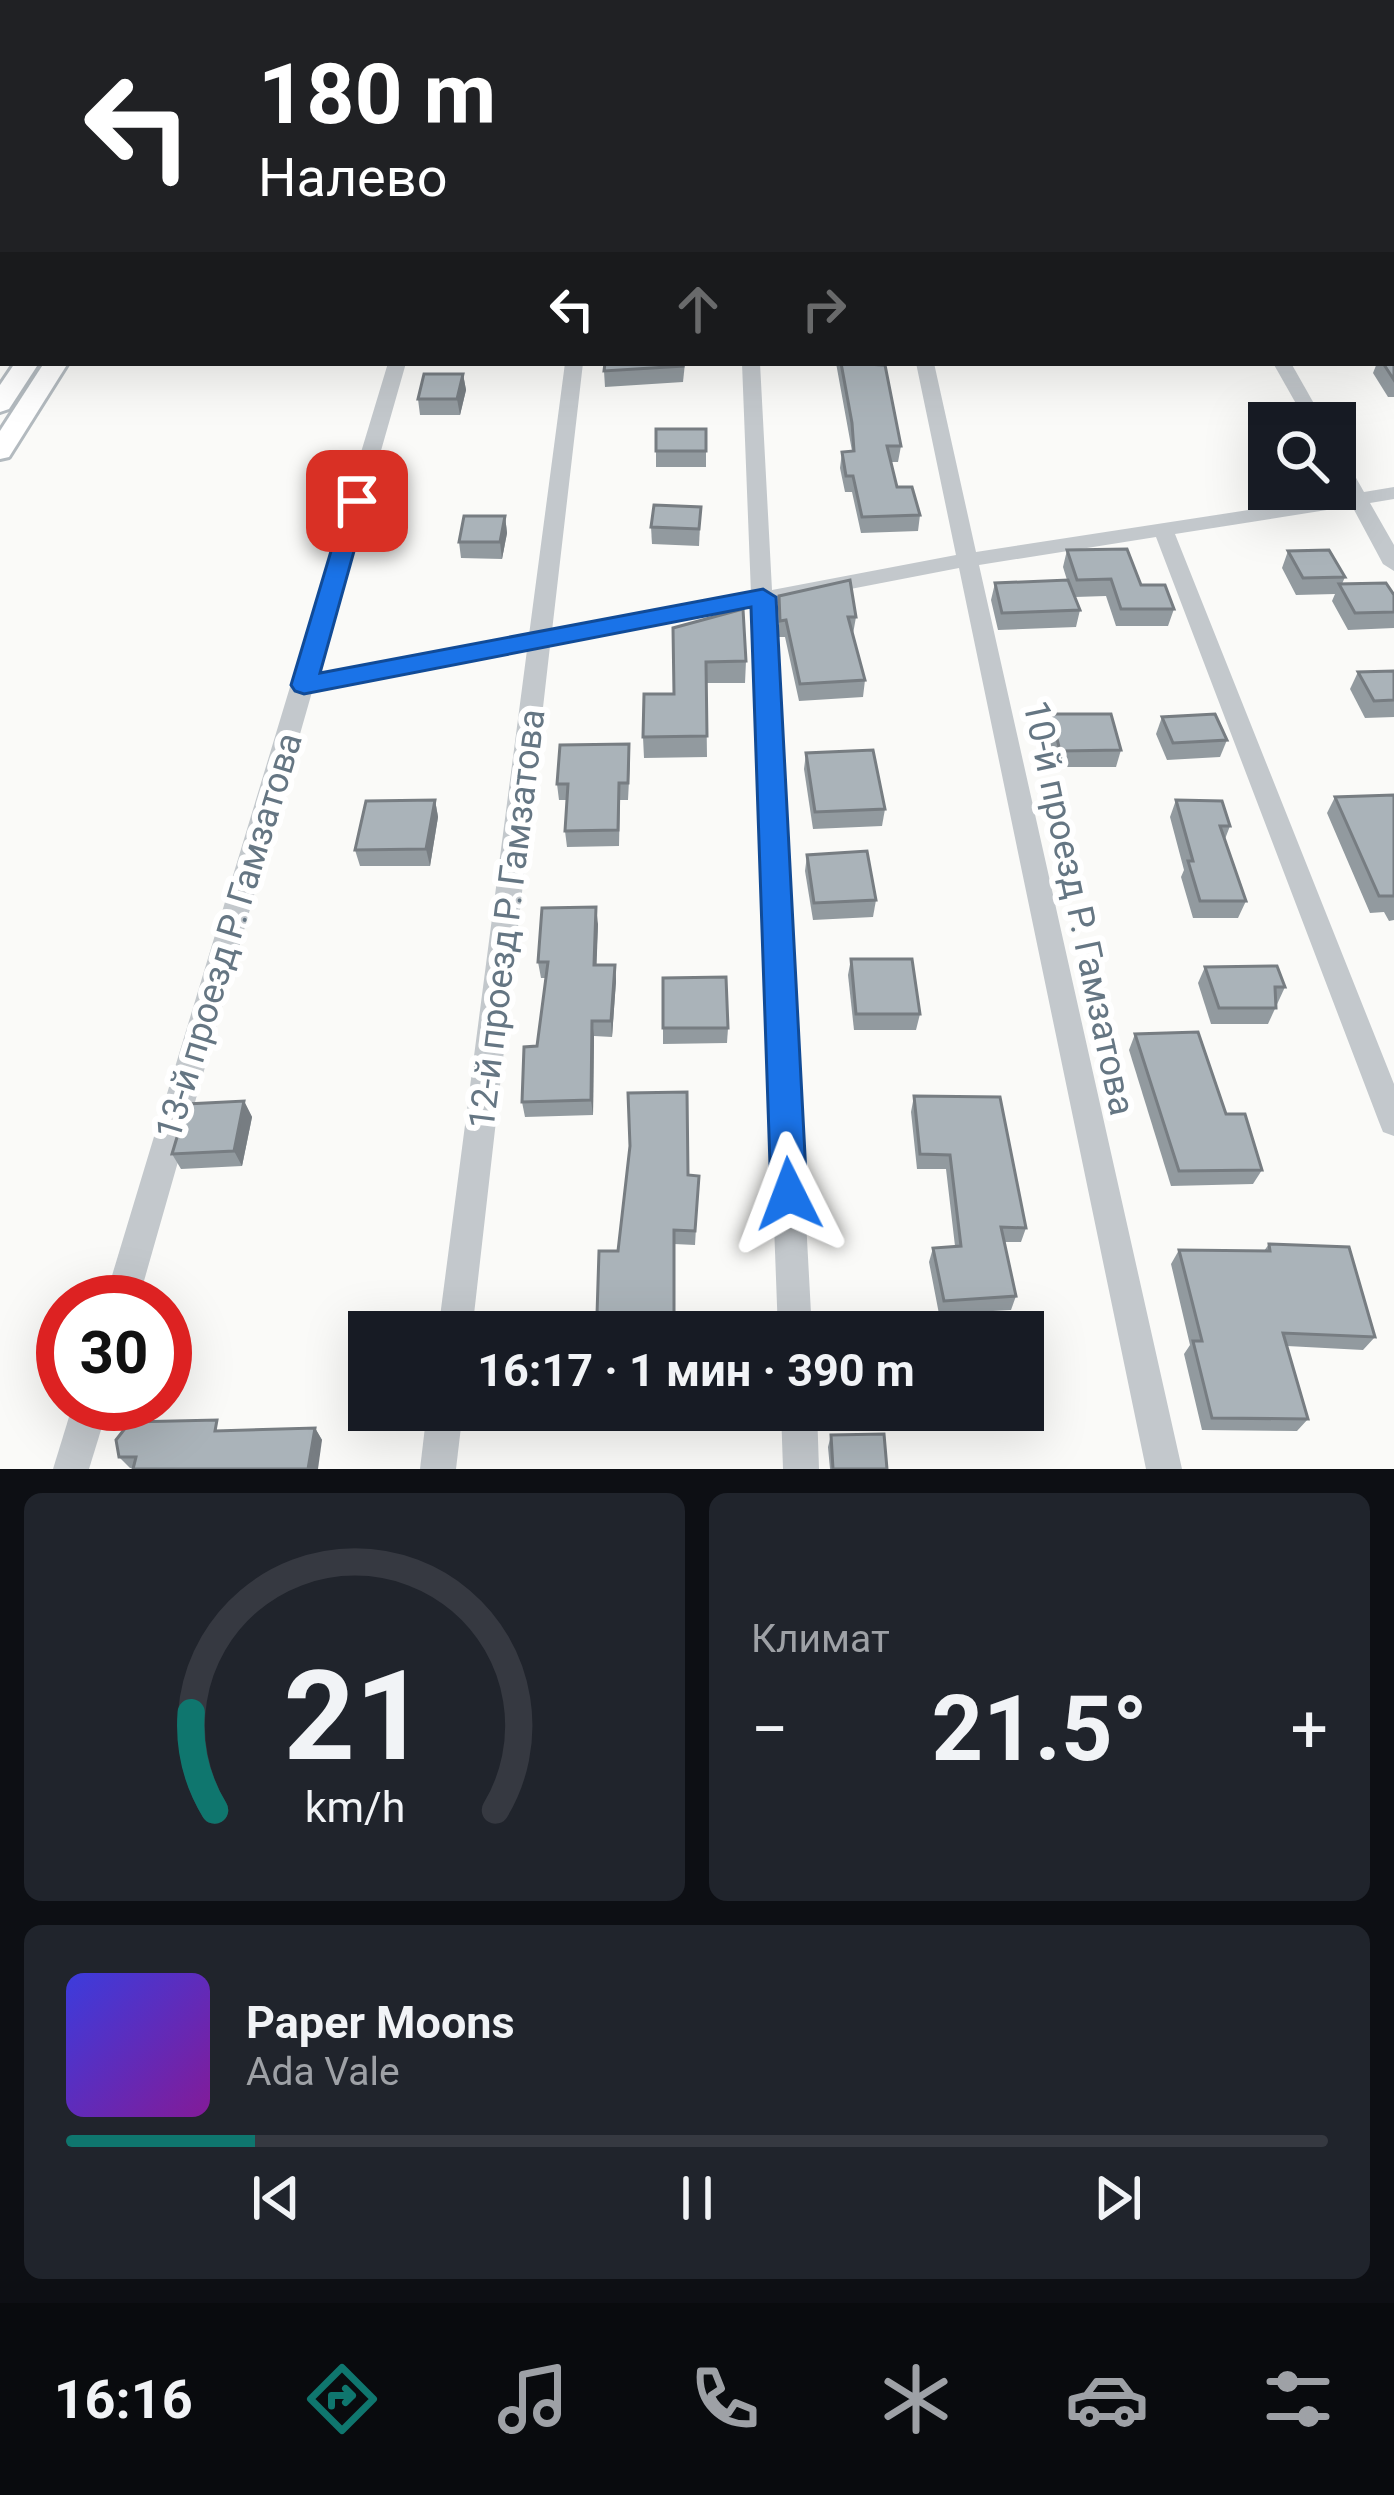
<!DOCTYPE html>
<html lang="ru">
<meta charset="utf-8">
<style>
:root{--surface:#171b24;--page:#20242c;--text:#f1f3f6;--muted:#9ea1a6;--line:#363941;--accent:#0f766e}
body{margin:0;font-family:Roboto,sans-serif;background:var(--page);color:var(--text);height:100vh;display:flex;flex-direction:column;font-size:45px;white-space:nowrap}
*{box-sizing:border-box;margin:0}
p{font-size:39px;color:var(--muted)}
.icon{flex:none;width:66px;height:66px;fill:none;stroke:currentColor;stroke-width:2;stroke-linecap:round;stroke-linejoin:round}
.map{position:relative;height:1469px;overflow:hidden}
.sheet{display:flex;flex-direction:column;gap:24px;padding:24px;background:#0d0f14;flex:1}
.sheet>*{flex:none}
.hud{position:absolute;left:0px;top:0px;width:1395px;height:366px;box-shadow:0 12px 48px #0002;background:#202124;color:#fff;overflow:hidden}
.buttons{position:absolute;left:1248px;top:402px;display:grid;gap:24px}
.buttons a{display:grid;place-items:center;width:108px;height:108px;border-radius:0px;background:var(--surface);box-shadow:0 12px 48px #0002;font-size:60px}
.speed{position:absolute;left:36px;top:1275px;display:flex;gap:24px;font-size:60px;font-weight:700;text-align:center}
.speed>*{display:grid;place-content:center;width:156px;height:156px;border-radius:50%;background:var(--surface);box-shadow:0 12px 48px #0002;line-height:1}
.speed .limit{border:18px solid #d22;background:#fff;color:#111}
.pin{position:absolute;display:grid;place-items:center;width:102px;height:102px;color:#fff;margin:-51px;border-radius:24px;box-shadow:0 6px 18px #0006}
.me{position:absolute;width:132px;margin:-66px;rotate:357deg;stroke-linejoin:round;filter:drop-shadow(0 0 9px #0008)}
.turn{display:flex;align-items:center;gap:42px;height:252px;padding:0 60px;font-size:54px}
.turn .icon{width:156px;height:156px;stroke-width:2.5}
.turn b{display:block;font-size:84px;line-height:102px}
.lanes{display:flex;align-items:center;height:114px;padding:0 60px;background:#0003;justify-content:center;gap:60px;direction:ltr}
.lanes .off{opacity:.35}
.big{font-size:90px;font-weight:700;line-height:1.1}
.sheet .widget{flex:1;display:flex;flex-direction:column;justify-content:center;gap:18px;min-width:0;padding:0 42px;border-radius:18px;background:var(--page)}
.sheet .dial{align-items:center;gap:0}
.dial svg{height:312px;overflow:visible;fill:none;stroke:var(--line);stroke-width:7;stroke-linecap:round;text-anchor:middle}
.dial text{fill:var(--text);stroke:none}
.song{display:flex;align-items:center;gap:36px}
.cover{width:144px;height:144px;border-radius:18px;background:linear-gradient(135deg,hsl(240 70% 55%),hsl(290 70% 35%))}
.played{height:12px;border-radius:6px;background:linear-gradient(90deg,var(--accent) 15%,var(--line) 15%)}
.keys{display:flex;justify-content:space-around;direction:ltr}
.heat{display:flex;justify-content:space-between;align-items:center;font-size:66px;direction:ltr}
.sheet .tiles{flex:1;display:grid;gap:24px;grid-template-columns:1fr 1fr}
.widget:last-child{grid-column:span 2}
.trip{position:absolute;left:348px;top:1311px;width:696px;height:120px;border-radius:0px;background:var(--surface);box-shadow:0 12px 48px #0002;font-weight:700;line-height:120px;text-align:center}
.dock{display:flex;height:192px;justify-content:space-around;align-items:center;background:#090b0e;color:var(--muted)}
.dock .icon{width:84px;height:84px}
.dock .current{color:var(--accent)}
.dock b{font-size:54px;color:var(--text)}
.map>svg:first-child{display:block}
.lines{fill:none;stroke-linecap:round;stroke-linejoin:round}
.secondary-casing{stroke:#b3babf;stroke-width:6}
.street{fill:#c3c8cc;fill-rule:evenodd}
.secondary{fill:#fff;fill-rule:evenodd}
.wall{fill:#929a9f}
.shaded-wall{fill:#777d82}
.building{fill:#aab3b9;stroke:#777d82;stroke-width:3}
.route{fill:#1a73e8;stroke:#114b97;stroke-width:3}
.labels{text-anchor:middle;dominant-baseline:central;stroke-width:12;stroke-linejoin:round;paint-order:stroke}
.street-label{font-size:36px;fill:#657683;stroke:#fff}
</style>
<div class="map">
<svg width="1394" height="1469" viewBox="0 0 1394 1469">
<rect width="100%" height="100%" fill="#fafaf8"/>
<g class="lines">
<defs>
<g id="secondary">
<polygon points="243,0 259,0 242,3"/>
<polygon points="284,0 300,0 282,3"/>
<rect x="0" y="139" width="3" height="12"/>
<polygon points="15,363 39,363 9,409 0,412 0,385"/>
<polygon points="44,363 68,363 9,457 0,459 0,431"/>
</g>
</defs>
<use href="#secondary" class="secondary-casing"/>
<g class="street">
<polygon points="1022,0 1060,0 1064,3 1026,3"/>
<rect x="1392" y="31" width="2" height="8"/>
<rect x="1392" y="118" width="2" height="8"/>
<polygon points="1392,269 1394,270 1394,281 1392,280"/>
<polygon points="388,363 406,363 317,675 529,635 565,363 583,363 552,631 751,594 742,363 760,363 772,590 956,555 916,363 934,363 976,552 1346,495 1335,475 1335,451 1342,453 1364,492 1394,487 1394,499 1370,503 1394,545 1394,571 1383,564 1352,506 1175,534 1394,1084 1394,1136 1383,1132 1379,1122 1156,537 979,565 1182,1469 1146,1469 959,568 773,604 812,1332 778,1332 751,608 550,646 472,1332 438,1332 527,650 312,692 138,1302 104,1302"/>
<polygon points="1273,363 1291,363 1325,423 1307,423"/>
<polygon points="73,1404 109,1404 89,1469 53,1469"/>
<polygon points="427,1410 463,1410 456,1469 420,1469"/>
<polygon points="781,1410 817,1410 819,1469 783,1469"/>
</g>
<use href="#secondary" class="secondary"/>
</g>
<g class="wall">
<rect x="462" y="0" width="111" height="3"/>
<polygon points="1394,357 1394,397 1388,397 1373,373 1377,363 1383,363"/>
<polygon points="685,363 683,382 605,387 604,371"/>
<polygon points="836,363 869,363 901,446 898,462 891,462 897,487 920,515 918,531 861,533 852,492 845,492 840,468 842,452 852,451"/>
<polygon points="463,374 466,390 460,415 420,415 418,399"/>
<rect x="656" y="429" width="50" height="38"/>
<polygon points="701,507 699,546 652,544 651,527"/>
<polygon points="505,516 507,533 502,559 461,558 459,542"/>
<polygon points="1067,550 1141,585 1174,609 1168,626 1116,626 1106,596 1075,597 1080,610 1076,627 998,630 991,600 995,583 1067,580 1063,567"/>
<polygon points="1288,551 1345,577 1342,584 1394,595 1394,628 1348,630 1332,601 1335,594 1296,595 1282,568"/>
<polygon points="779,596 856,617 853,634 865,680 863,697 799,701 785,637 779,637"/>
<polygon points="673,628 746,661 745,683 706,683 707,757 644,758 643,737 674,694"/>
<polygon points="1394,671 1394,717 1365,718 1350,689 1358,672"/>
<polygon points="1051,714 1121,750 1116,767 1056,767 1047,731"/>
<polygon points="1162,717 1227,740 1220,757 1167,760 1156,734"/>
<polygon points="806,753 885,809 882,826 813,829 804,769"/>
<polygon points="630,761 628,800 620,800 619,846 567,847 565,831 567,800 559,800 557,784"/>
<polygon points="1394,795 1394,920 1389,921 1384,912 1370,913 1327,813 1335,797"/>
<polygon points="435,800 438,817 430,866 360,866 355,850"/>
<polygon points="1176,800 1230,826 1225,839 1246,901 1238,918 1193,918 1181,877 1184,870 1170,817"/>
<polygon points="807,855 876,900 873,917 813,920 805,871"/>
<polygon points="598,924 596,965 615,965 616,981 612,1037 594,1036 593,1115 525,1117 522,1102 537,1046 546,978 541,978 538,962"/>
<polygon points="851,959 920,1014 916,1030 854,1030 848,975"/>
<polygon points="1205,967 1285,987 1268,1024 1211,1024 1198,983"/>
<polygon points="663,978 728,1028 727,1043 663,1044"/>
<polygon points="1135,1034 1226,1114 1262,1170 1253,1184 1171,1186 1129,1050"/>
<polygon points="914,1096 1026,1228 1021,1242 1004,1242 1016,1296 1011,1310 939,1314 929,1262 933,1248 955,1246 946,1169 917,1169 911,1112"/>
<polygon points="244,1101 252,1117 242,1166 181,1169 172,1154"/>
<polygon points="688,1175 699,1176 695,1245 674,1244 674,1327 599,1328 597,1315 618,1251"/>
<polygon points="1269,1244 1375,1337 1363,1350 1287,1346 1308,1419 1297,1431 1202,1430 1184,1354 1190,1345 1171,1264 1179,1250 1264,1251"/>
<polygon points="315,1428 322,1440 133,1468 130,1468 119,1457 226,1431"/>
<polygon points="831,1435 887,1469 830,1469 828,1447"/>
</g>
<g class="shaded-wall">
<polygon points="3,279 3,302 0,306 0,283"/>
<polygon points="463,374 466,390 460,415 457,399"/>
<polygon points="505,516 507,533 502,559 500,542"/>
<polygon points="435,800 438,817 430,866 426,849"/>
<polygon points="596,907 598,924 596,981 594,965"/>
<polygon points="615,965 616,981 612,1037 611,1021"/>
<polygon points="592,1021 594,1036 593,1115 591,1100"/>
<polygon points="244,1101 252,1117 242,1166 234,1151"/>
<polygon points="315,1428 322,1440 318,1469 308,1469"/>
</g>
<g class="building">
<polygon points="1392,124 1394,124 1394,213 1392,211"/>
<polygon points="0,256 3,256 3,279 0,283"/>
<polygon points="1392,357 1394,357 1394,380 1383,363 1392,363"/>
<polygon points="605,363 683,363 683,366 604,371"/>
<polygon points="841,363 885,365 901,446 887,446 897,487 912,487 920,515 862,517 853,476 846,476 842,452 854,451 852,423"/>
<polygon points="424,374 463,374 457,399 418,399"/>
<rect x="656" y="429" width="50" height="22"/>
<polygon points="654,505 701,507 699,529 651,527"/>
<polygon points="464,516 505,516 500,542 459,542"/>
<polygon points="1127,549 1141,585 1165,585 1174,609 1121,609 1111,579 1077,580 1067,550"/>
<polygon points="1329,550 1345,577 1303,578 1288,551"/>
<polygon points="850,580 856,617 848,617 865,680 800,684 786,620 780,621 779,596"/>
<polygon points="1068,580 1080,610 1002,613 995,583"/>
<polygon points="1386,583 1394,595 1394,612 1355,613 1339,584"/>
<polygon points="743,609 746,661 706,662 707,736 643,737 644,694 674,694 673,628"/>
<polygon points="1394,671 1394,700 1374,701 1358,672"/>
<polygon points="1051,714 1111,714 1121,750 1060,751"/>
<polygon points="1215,714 1227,740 1173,743 1162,717"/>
<polygon points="629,744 628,783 619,783 618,830 565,831 568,784 557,784 560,745"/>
<polygon points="873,750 885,809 815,812 806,753"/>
<polygon points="1394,795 1394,896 1379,896 1335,797"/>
<polygon points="435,800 426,849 355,850 366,801"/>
<polygon points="1176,800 1222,801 1230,826 1220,826 1246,901 1200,901 1188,861 1193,861"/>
<polygon points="867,851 876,900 814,903 807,855"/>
<polygon points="596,907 594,965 615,965 611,1021 592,1021 591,1100 522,1102 524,1047 537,1046 548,962 538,962 542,908"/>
<polygon points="851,959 912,959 920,1014 856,1014"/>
<polygon points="1277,966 1285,987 1275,987 1276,1008 1219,1008 1205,967"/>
<polygon points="726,977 728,1028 663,1028 663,978"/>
<polygon points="1198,1032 1226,1114 1245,1114 1262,1170 1179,1171 1135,1034"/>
<polygon points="687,1092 688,1175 699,1176 695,1231 674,1230 674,1314 597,1315 599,1251 618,1251 630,1146 628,1093"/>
<polygon points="914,1096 1000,1097 1026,1228 1001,1227 1016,1296 944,1301 933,1248 961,1246 950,1155 920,1154"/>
<polygon points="244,1101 234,1151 172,1154 187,1104"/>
<polygon points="1269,1244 1349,1247 1375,1337 1283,1333 1308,1419 1212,1418 1193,1341 1202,1341 1179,1250 1270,1251"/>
<polygon points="217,1420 215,1431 315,1428 308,1469 133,1469 136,1457 119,1457 116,1440 130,1422"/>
<polygon points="884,1434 887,1469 833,1469 831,1435"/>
</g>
<polygon class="route" points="357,494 368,501 320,673 763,589 776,597 807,1194 802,1206 789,1212 777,1206 771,1194 751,607 304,694 295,691 291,685 346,501"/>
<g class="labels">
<g class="street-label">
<text transform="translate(1079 908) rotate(78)">10-й проезд Р. Гамзатова</text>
<text transform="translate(507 919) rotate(-83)">12-й проезд Р. Гамзатова</text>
<text transform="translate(229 936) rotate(-73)">13-й проезд Р. Гамзатова</text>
</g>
</g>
</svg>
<div class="buttons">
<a><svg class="icon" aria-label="search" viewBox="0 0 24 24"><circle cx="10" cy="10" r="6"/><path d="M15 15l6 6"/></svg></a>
</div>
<div class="speed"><div class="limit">30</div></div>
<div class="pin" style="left:357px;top:501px;background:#d93025"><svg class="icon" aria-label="arrive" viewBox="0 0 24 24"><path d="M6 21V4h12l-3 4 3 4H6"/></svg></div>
<svg class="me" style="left:789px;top:1194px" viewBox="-20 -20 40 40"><path d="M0-17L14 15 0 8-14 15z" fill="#1a73e8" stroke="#fff" stroke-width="4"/></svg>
<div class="trip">16:17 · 1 мин · 390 m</div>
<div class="hud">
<div class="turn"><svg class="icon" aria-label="left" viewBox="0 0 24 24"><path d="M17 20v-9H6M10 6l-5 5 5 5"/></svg><div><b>180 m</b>Налево</div></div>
<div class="lanes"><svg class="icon" aria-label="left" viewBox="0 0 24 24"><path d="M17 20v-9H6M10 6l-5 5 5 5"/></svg><svg class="icon off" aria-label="ahead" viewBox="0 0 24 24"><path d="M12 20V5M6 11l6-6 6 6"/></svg><svg class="icon off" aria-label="right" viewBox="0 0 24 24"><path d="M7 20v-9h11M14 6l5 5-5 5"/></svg></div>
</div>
</div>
<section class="sheet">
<div class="tiles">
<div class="widget dial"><svg viewBox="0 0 100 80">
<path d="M14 69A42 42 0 1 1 86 69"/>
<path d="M14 69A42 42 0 0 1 8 44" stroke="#0f766e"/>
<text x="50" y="56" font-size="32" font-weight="700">21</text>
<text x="50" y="72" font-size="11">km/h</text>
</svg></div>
<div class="widget"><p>Климат</p>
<div class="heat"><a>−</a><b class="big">21.5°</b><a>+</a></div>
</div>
<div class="widget">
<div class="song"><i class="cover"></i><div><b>Paper Moons</b><p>Ada Vale</p></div></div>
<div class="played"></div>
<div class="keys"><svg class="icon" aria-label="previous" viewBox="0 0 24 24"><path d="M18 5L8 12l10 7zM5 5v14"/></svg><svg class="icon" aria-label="pause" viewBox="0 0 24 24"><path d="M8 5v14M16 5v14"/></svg><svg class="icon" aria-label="next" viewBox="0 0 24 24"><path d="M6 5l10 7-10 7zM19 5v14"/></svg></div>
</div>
</div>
</section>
<nav class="dock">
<b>16:16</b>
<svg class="icon current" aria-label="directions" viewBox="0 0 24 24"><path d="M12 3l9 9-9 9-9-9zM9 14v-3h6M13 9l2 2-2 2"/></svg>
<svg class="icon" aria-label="music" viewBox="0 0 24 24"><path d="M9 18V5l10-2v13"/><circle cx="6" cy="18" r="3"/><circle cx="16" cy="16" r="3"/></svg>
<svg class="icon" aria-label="phone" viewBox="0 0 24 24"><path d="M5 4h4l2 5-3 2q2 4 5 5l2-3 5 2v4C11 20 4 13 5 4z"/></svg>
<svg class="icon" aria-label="climate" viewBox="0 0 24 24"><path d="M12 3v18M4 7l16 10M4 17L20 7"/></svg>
<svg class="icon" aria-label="car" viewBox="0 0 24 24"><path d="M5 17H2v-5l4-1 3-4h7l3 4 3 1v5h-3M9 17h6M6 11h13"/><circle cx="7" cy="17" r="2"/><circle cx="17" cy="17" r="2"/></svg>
<svg class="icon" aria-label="filters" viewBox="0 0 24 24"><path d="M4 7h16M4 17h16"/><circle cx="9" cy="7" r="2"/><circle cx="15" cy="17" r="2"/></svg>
</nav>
